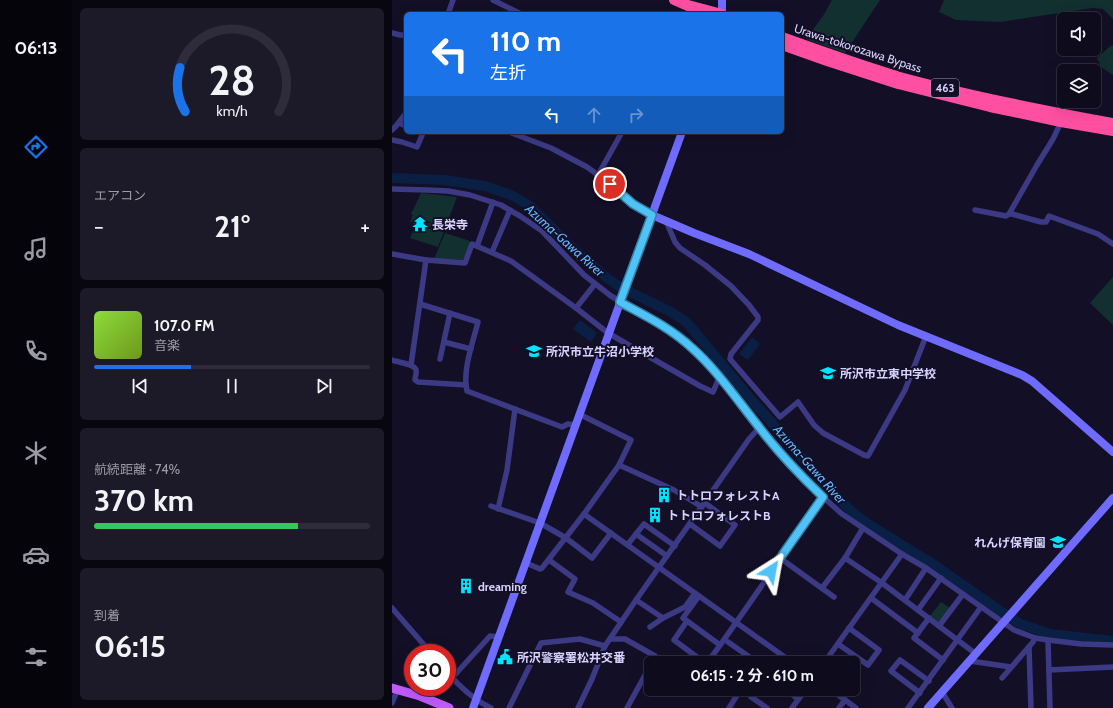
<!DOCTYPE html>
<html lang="ja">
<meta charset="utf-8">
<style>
:root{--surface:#0e0b1c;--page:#1c1929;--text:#f1f3f6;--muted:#9b9ba3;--line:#2e2b3b;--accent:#1a73e8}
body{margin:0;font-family:Cabin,"Noto Sans JP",sans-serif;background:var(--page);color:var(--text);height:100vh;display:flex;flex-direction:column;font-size:15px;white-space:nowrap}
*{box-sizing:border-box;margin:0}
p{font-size:13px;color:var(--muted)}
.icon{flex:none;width:22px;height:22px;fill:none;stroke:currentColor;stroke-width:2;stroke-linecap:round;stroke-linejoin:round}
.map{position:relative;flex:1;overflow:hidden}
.panel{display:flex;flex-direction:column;gap:8px;padding:8px;background:#08060f;width:320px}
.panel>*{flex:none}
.guide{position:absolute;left:12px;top:12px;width:380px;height:122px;border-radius:6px;box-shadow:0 4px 16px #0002,0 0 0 1px var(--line);background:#1a73e8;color:#fff;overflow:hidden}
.tools{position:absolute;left:665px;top:12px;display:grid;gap:8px}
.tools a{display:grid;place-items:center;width:44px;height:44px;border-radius:6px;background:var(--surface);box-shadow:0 4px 16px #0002,0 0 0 1px var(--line);font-size:20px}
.speed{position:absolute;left:12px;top:644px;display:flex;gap:8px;font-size:20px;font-weight:700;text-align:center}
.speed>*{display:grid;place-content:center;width:52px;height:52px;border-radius:50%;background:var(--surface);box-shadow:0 4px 16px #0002,0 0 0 1px var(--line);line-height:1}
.speed .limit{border:6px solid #d22;background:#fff;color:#111}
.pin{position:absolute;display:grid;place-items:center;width:34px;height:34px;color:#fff;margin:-17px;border:2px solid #fff;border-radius:50%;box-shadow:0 1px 4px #0007}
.me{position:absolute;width:44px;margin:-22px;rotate:34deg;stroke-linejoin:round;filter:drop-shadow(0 0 3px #0008)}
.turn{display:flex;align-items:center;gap:14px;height:84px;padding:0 20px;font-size:18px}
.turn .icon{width:52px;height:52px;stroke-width:2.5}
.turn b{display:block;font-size:28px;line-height:34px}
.lanes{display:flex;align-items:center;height:38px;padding:0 20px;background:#0003;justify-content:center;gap:20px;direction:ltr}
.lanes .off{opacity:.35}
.big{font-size:30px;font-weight:700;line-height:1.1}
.panel .tile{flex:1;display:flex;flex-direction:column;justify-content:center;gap:6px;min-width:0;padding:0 14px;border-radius:6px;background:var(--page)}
.panel .dial{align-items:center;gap:0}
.dial svg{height:104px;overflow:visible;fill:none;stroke:var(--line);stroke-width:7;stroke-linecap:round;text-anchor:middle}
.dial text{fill:var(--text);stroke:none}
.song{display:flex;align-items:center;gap:12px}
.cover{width:48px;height:48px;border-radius:6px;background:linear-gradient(135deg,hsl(90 70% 55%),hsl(80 70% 35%))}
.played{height:4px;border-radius:2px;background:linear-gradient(90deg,var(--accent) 35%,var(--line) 35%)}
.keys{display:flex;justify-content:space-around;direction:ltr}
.heat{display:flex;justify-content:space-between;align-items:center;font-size:22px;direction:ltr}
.charge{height:6px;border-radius:3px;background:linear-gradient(90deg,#34c759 74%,var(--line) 0)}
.trip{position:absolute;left:252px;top:656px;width:216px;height:40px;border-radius:6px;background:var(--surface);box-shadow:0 4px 16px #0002,0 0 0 1px var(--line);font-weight:700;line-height:40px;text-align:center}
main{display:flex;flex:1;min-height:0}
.tabs{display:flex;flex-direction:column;width:72px;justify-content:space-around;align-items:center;background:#06040b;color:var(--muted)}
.tabs .icon{width:28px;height:28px}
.tabs .current{color:var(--accent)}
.tabs b{font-size:18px;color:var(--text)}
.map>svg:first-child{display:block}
.green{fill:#12302f}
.water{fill:#0a1f44}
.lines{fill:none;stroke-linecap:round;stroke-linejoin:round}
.river{stroke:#0a1f44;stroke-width:10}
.street{stroke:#3d3a85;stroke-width:5.5}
.secondary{stroke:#6f6bff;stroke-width:8}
.primary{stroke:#c25bff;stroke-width:9}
.highway{stroke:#ff4fa3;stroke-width:10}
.route-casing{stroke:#337fa1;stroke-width:10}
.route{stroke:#4fc3f7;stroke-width:7}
.labels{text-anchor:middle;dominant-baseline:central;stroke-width:4;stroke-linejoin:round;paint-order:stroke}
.shield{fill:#130f26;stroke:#9e99be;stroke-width:1}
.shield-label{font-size:11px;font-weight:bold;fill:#d9d4ff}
.street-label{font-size:12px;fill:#d9d4ff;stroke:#130f26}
.poi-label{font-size:12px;font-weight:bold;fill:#d9d4ff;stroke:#130f26;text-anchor:start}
.water-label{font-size:13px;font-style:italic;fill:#62b6ff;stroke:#130f26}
</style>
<main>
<nav class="tabs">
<b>06:13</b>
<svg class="icon current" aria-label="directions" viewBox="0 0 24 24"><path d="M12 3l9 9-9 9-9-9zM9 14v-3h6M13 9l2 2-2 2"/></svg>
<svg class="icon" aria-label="music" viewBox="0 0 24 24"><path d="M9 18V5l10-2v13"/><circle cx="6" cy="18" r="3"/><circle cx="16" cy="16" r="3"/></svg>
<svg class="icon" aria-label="phone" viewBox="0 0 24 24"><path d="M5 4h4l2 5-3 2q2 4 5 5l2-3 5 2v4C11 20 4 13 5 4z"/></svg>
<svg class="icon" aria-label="climate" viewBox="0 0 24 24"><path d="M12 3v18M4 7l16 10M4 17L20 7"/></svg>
<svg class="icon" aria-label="car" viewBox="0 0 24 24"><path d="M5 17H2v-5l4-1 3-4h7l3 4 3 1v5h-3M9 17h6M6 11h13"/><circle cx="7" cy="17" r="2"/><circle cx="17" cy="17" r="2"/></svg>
<svg class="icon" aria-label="filters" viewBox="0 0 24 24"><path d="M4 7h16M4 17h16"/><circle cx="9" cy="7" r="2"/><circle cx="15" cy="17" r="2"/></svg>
</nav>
<section class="panel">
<div class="tile dial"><svg viewBox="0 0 100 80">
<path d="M14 69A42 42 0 1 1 86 69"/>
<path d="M14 69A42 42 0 0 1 10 35" stroke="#1a73e8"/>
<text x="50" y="56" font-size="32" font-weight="700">28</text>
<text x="50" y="72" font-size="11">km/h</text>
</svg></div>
<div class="tile"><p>エアコン</p>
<div class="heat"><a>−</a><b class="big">21°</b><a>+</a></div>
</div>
<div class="tile">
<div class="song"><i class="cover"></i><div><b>107.0 FM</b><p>音楽</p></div></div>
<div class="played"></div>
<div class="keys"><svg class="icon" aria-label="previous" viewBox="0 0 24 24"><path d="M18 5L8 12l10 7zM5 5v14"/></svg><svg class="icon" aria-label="pause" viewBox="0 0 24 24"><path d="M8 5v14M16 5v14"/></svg><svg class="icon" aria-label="next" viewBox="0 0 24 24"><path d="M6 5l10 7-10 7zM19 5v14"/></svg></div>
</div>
<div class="tile"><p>航続距離 · 74%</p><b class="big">370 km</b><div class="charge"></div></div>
<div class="tile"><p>到着</p><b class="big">06:15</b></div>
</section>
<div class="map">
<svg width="721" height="708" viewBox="0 0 721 708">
<rect width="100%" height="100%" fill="#130f26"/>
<g class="green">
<polygon points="440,0 488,0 453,53 414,39 431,16"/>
<polygon points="552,0 721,0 721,19 711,9 701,8 608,22 564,20 547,12"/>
<polygon points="721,45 721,75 709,67 705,58 717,47"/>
<polygon points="29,193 65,197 46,247 18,238 24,225 18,222 21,215 19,214"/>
<polygon points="53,233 78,241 73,258 70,260 42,259"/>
<polygon points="721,277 721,325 698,303"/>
<polygon points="549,602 558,608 548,621 546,622 538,616"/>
</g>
<g class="water">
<polygon points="188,320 205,333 199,342 181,329"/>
<polygon points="360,337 368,344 356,360 347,354"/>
</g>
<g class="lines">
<polyline class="river" points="0,178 52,180 93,186 119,195 137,205 175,243 215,278 228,287 279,312 293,321 304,333 352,391 431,482 459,511 476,524 541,564 610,612 629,624 658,634 721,641"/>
<g class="street">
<polyline points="101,0 129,14"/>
<polyline points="56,14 61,0"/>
<polyline points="0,33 8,35 14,35"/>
<polyline points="7,123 14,126"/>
<polyline points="0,130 4,126 14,113"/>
<polyline points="117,132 159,148 195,167 206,175 241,204 260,215"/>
<polyline points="0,140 10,142 25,147 31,133 28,132"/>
<polyline points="206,175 230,132"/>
<polyline points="0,189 35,190 56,191 78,195 109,205 128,216 150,231 192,275 219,296 264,322 299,347 314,362 367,428 404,471 431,497 450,514 510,554 534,568 622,630 643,638 656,640 689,644 721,645"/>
<polyline points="583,210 614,216 617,214 645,165 661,139 669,122"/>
<polyline points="617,214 620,214 649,222 654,222 657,216 706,234 721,244"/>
<polyline points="274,221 283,242 288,248 313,265 339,286 357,305 366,317 366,320 339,354 338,359 388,417 406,402 422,425 431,433 472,455 476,456 513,390 534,336"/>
<polyline points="85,246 101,202"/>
<polyline points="100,252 118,210"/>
<polyline points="0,254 34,260 73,263 80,244 119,261 184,308 216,333 308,386 321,392 327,378"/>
<path d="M28 304 86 322C81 342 70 371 75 391L170 427 176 424 183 425"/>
<polyline points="184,308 203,284"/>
<polyline points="52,342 79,349"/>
<polyline points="48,359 58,313"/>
<path d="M0 360C5 362 23 364 24 370 25 372 23 377 23 380L26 382 74 385"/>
<polyline points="19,365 34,260"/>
<polyline points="227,465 282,490 310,507"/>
<polyline points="99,506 148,523 174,538 200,558 219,533"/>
<polyline points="106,509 115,470 123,409"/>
<polyline points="192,514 401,663"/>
<polyline points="298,524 328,546 343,525 313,503"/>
<polyline points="244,534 275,556"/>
<polyline points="236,544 252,524 283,546"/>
<polyline points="388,558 442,597"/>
<polyline points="453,558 490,583 584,654"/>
<polyline points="157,560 183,579 176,592 201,603 229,622"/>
<polyline points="134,563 148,569 150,568 192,514 227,465 239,440 187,414"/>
<polyline points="430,588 453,558 471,528"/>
<polyline points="307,596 291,618 328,645"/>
<polyline points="479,598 526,633"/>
<polyline points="244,600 271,618"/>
<polyline points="513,600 534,568"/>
<polyline points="0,608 39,653"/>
<polyline points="526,610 549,578"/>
<polyline points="537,618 522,638 551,660"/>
<polyline points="295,621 282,640 313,663"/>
<polyline points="547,626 571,594"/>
<polyline points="258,627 271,618 293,607 303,593"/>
<polyline points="218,639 233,639 263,656 259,663"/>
<polyline points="656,640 658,708"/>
<polyline points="336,642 366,663"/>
<polyline points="446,644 476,665 487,650 457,628"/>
<polyline points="637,647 639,708"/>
<polyline points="578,661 619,667"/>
<path d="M315 663C355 609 392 552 431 497"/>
<polyline points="432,663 510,554"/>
<polyline points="657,670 721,667"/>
<path d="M55 672C67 686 82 700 99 708"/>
<polyline points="60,678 98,636 107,637"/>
<polyline points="610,678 641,642 643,638"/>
<polyline points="366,689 359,697 375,708"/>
<polyline points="393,689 406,699"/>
<polyline points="438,689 464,708"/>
<polyline points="550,692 560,708"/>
<polyline points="528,693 499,671 508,660 537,681"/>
<polyline points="0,703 6,689"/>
<polyline points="117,708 149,643 188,639 213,646"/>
<polyline points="186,708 200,679 213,646 244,600 357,439 367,428"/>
<polyline points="235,708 259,664"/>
<polyline points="337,708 349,689"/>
<polyline points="400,708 414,689"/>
<polyline points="447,708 453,700"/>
<polyline points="516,708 589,607"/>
</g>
<g class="secondary">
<polyline points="330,0 330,14"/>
<polyline points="260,215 302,233 357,254 506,325 630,375 640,381 721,452"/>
<polyline points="81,708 290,132"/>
<polyline points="536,708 721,498"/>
</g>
<polyline class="primary" points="0,688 28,696 57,708"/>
<g class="highway">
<polyline points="282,0 298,7"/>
<polyline points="292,4 330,14"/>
<path d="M390 37C429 51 468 65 508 77 578 96 649 110 721 123"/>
<polyline points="390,45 435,61 506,84 598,107 669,122 721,131"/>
</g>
</g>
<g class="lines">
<defs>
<path id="route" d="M218 184 241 204 260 215 228 302C252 315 279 328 300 348 325 370 346 401 367 427 386 452 408 475 431 497L379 571"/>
</defs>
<use href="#route" class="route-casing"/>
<use href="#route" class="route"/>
</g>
<defs>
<symbol id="temple-bare" viewBox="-9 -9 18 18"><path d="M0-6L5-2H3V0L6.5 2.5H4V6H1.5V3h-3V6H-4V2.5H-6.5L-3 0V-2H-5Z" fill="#00e5ff" stroke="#130f26" stroke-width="2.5" paint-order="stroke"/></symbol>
<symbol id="school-bare" viewBox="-9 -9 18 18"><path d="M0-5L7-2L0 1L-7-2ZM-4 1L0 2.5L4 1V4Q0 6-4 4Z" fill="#00e5ff" stroke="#130f26" stroke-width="2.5" paint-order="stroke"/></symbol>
<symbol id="building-bare" viewBox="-9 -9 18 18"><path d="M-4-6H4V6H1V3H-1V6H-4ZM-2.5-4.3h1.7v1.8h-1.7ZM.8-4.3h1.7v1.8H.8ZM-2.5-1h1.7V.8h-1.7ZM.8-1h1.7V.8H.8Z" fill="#00e5ff" stroke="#130f26" stroke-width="2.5" paint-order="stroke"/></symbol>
<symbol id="civic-bare" viewBox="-9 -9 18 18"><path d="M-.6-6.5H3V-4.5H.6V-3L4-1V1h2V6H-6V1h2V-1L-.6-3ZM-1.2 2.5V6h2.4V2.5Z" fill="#00e5ff" stroke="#130f26" stroke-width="2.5" paint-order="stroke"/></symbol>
</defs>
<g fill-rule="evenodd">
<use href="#temple-bare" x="17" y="213" width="22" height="22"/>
<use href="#school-bare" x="131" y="340" width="22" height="22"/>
<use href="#school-bare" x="425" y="362" width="22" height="22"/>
<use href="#building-bare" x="261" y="484" width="22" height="22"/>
<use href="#building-bare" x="252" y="504" width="22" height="22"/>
<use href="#school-bare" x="655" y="531" width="22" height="22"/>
<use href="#building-bare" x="63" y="575" width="22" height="22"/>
<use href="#civic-bare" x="102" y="646" width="22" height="22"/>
</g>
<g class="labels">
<rect class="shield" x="539" y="79" width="28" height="18" rx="3"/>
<g class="shield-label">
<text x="553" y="88">463</text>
</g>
<g class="street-label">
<text transform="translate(466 48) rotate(18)">Urawa-tokorozawa Bypass</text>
</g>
<g class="poi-label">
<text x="40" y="224">長栄寺</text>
<text x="154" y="351">所沢市立牛沼小学校</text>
<text x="448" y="373">所沢市立東中学校</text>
<text x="284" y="495">トトロフォレストA</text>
<text x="275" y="515">トトロフォレストB</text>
<text x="654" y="542" text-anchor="end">れんげ保育園</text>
<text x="86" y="586">dreaming</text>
<text x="125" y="657">所沢警察署松井交番</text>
</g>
<g class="water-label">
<text transform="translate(173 240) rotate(42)">Azuma-Gawa River</text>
<text transform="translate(418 464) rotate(48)">Azuma-Gawa River</text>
</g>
</g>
</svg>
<div class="tools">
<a><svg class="icon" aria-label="sound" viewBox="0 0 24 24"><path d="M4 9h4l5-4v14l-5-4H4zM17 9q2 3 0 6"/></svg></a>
<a><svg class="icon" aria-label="layers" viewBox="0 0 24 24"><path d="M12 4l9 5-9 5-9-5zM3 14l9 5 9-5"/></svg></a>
</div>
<div class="speed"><div class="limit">30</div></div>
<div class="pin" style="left:218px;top:184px;background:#d93025"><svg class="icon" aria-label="arrive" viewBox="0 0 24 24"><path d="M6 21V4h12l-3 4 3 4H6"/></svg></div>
<svg class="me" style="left:379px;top:571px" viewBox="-20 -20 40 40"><path d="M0-17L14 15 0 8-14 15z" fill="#4fc3f7" stroke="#fff" stroke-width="4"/></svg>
<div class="trip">06:15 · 2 分 · 610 m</div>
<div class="guide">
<div class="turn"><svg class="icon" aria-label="left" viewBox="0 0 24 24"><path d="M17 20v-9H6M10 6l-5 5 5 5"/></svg><div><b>110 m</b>左折</div></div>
<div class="lanes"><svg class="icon" aria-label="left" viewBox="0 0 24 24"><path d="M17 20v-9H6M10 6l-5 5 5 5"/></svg><svg class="icon off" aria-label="ahead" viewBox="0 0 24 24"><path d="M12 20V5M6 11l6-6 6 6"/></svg><svg class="icon off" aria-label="right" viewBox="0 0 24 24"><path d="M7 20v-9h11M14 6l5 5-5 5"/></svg></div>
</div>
</div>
</main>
